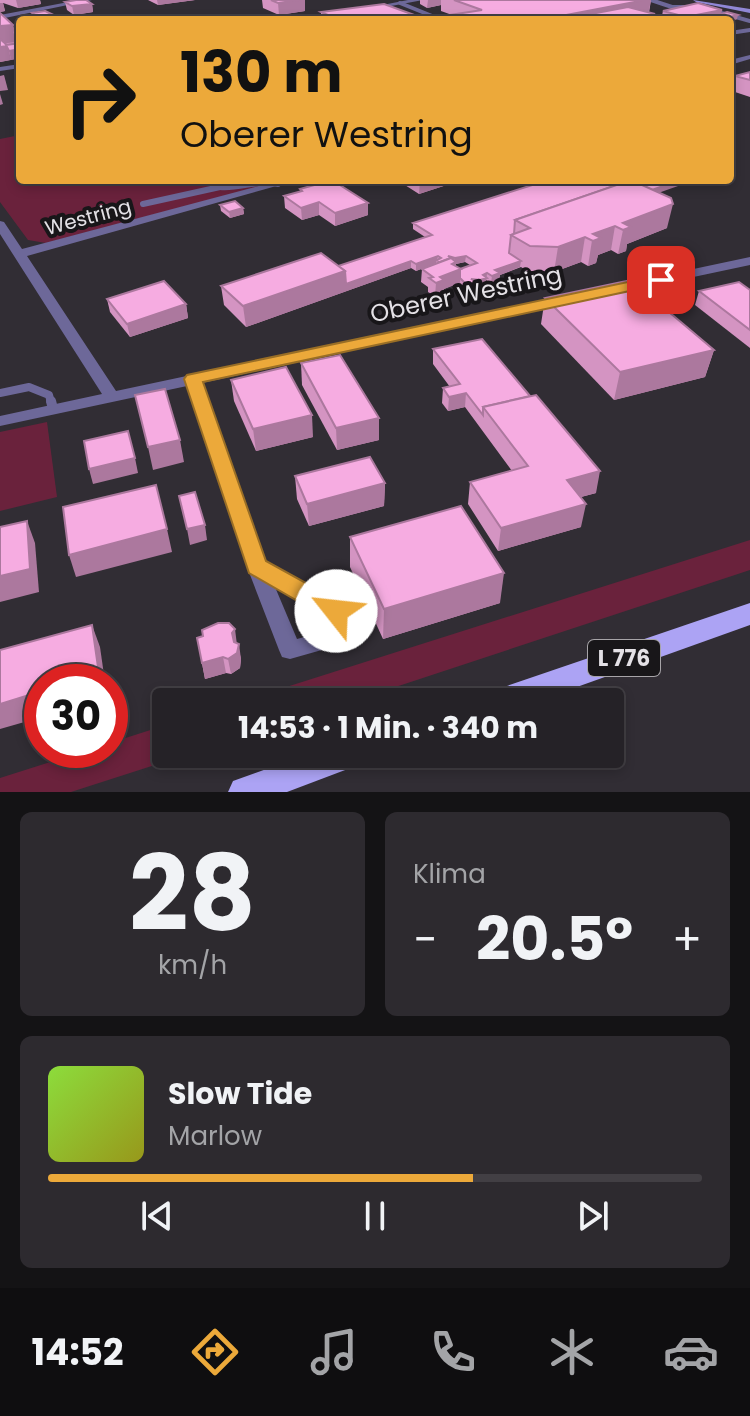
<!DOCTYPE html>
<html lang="de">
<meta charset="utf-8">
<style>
:root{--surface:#252227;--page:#2d2a2f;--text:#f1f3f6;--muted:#a3a4a7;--line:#423f44;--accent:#eca93a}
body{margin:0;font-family:Poppins,sans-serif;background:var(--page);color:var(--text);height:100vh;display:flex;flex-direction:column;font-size:30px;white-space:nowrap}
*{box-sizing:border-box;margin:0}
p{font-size:26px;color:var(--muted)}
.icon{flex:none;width:44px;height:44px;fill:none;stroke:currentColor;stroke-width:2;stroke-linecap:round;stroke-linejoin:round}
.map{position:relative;height:792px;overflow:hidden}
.sheet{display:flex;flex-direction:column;gap:20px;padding:20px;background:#141315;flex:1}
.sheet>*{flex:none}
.hud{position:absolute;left:16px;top:16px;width:718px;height:168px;border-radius:8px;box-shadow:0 4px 12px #0003,0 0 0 2px var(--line);background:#eca93a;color:#111;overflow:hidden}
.speed{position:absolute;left:24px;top:664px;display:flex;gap:16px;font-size:40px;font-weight:700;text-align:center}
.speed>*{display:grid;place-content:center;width:104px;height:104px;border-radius:50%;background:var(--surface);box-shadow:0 4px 12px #0003,0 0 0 2px var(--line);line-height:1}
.speed .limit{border:12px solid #d22;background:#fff;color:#111}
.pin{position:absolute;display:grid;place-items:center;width:68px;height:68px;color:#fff;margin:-34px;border-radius:16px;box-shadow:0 4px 12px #0006}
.me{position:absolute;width:88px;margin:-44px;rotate:299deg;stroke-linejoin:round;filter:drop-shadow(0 0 6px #0008)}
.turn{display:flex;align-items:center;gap:28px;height:168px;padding:0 32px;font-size:36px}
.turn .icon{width:104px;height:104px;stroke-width:2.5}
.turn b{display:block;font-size:56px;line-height:68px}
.big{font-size:60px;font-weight:700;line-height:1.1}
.sheet .card{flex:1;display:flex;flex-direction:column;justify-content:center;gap:12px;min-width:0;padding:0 28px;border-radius:12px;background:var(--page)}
.sheet .dial{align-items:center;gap:0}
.dial b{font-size:104px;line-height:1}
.song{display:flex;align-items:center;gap:24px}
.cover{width:96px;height:96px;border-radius:12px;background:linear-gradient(135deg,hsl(90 70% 55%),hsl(60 70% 35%))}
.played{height:8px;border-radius:4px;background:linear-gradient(90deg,var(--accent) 65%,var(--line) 65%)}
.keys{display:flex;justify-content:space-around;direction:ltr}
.heat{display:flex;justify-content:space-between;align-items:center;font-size:44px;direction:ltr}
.sheet .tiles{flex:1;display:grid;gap:20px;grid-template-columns:1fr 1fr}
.card:last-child{grid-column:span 2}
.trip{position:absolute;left:152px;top:688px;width:472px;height:80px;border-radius:8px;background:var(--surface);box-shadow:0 4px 12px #0003,0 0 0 2px var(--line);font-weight:700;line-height:80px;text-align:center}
.tab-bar{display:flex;height:128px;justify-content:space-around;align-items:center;background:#0f0e10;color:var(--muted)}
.tab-bar .icon{width:56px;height:56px}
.tab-bar .current{color:var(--accent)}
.tab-bar b{font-size:36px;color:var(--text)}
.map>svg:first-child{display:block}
.green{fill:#6a223c}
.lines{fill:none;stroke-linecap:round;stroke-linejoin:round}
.service-far3{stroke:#6d6899;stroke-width:4}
.service-far2{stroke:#6d6899;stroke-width:6}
.service-far1{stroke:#6d6899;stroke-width:8}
.service{stroke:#6d6899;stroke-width:10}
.minor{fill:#6d6899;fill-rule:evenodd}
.secondary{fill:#9087d6;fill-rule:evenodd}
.primary{fill:#aca3f4;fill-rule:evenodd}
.wall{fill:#d494c2;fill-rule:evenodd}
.shaded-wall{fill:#ac789e}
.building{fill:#f6ace1;stroke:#ac789e;stroke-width:2}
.route{fill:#eca93a;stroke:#996e26;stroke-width:2}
.labels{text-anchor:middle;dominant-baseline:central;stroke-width:8;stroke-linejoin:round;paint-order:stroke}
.far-street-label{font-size:20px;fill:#e4e1e6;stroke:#181619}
.shield{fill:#181619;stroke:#a7a4a8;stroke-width:2}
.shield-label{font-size:22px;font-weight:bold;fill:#e4e1e6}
.street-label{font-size:24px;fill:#e4e1e6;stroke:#181619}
</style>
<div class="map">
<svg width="750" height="792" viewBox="0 0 750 792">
<rect width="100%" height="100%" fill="#312d34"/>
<g class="green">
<polygon points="20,135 20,180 284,180 46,243 28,240 0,202 0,139"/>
<polygon points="47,422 57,497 0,511 0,432"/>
<polygon points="750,540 750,570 350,702 239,702"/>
<polygon points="166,725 166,754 189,754 71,792 0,792 0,778 88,750 110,750 110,743"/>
</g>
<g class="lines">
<g class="service-far3">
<polyline points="651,0 672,7 693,7"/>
<polyline points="400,3 442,20"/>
<polyline points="711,10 750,21"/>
<polyline points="645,20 673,14"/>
<polyline points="730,33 750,30"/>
</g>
<g class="service-far2">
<path d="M214 180 220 187C240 189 259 179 278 184"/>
<polyline points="143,204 220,187"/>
</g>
<polyline class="service-far1" points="0,393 29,387 49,395 51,403"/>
<polyline class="service" points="51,401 53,409"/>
<g class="minor">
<polygon points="79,0 92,0 0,19 0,15"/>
<polygon points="408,0 423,0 370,10 367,8"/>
<polygon points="750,55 750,59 730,65 730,60"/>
<polygon points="20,64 20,68 0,71 0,67"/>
<path d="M281 180H298L27 256 116 391 564 296 571 300 564 304 202 383 265 562 343 605 353 636 350 642 290 659 282 657 279 650 247 567 187 386 0 426V416L102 394 0 234V221L4 222 22 249ZM275 587 327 616 330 630 297 639Z"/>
<polygon points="750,257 750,265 618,293 611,289 618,285"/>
</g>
<polygon class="secondary" points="693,0 750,9 750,13 696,2"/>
<g class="primary">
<polygon points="750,603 750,625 535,702 483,702 488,693 498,689"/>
<polygon points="308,754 365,754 361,764 287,792 228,792 233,781"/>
</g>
</g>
<g class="wall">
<polygon points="0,0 40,0 41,4 18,8 3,3 5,11 0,12"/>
<polygon points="148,0 195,0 158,5"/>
<polygon points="262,0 305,0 305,11 279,15 263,8"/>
<polygon points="420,0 651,0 649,13 655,14 654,20 450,20 450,15 452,15 441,11 441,5 427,8 420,4"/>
<polygon points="65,2 92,4 93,12 74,15 67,10"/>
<polygon points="663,11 721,14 737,19 730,21 661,20"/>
<polygon points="321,12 428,20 298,20 321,19"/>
<polygon points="0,13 13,25 14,30 20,29 20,58 0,62"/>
<polygon points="32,13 56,16 57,20 34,20"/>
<polygon points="750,72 750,97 732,91 735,76"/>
<polygon points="397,180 486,180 471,185 462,180 419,194"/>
<polygon points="300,189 368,203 368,215 335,226 319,215 302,220 285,208 284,196 300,192"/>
<path d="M659 193 667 228 627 244 626 251 618 254 611 250 598 255 596 263 588 266 581 262 554 272 527 271 521 267 500 275 499 280 491 283 486 280V284L479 287 476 286 475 289 467 292 458 283 444 289V293L435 296 428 292V287L421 282 422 269 436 263 416 271 411 268 246 327 224 305 221 286 338 266 425 237 413 229V223ZM465 262 470 265 460 269 456 266V264Z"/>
<polygon points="220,205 243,208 244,214 230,218 221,211"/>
<polygon points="750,290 750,348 695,305 699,291"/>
<polygon points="545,298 714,350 705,377 614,400 541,324"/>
<polygon points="107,299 186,304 188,318 130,337 110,312"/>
<polygon points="433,349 596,493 581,497 581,527 498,551 468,504 470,482 512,471 465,407 448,411 442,403 443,388 450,387 433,364"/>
<polygon points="301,363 379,418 379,440 337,450 302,385"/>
<polygon points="231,380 313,437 256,451 234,401"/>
<polygon points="295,476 385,483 384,506 309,526 297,499"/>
<polygon points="350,537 500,603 383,639 350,567"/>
<polygon points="197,638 237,643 241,659 240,668 231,674 226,673 205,679"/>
</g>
<g class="shaded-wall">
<polygon points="16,0 40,0 41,4 18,8"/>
<polygon points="157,0 195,0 158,5"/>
<polygon points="299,0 305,0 305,11 279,15 278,3"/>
<polygon points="428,0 441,0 441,5 427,8"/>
<polygon points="628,0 651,0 648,15 621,20 540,20"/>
<polygon points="0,3 3,3 5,11 0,12"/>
<polygon points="92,4 93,12 74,15 72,6"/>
<polygon points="722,10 720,20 686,20 686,17"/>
<polygon points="655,14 654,20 628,20"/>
<polygon points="738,15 737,19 730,21 726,20 726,18"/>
<polygon points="56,16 57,20 40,20 40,19"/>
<polygon points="503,16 502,20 481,20"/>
<polygon points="13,25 15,32 13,30 16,42 0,44 0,26"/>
<polygon points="735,39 731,57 730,57 730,40"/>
<polygon points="8,46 11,60 0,62 0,47"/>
<polygon points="20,49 20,58 11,60 9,51"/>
<polygon points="4,75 8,90 0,91 0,76"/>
<polygon points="0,94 3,104 0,105"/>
<polygon points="420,180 462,180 419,194"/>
<polygon points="471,180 486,180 471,185"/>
<polygon points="680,180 695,180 528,239 529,233"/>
<polygon points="319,202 319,215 302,220 301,208"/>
<polygon points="368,203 368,215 335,226 335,213"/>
<polygon points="673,204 667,228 627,244 626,251 618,254 623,230 623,223"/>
<polygon points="243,208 244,214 230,218 229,212"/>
<polygon points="615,226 611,250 598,255 596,263 588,266 593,234"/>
<polygon points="585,237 581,262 554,272 558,247"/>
<polygon points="438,256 436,263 416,271 416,264"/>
<polygon points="466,256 465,262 456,264 456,271 461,269 460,283 444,289 444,293 435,296 436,283 443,271 454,262 455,258"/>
<polygon points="411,261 411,268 246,327 243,306 345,271"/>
<polygon points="521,261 520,267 500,275 499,280 491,283 492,276 495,270"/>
<polygon points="487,273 486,284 479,287 480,280 483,275"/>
<polygon points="476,282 475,289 467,292 467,285"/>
<polygon points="186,304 188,318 130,337 127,324"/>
<polygon points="714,350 705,377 614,400 620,372"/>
<polygon points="466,393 465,407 448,411 449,397"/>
<polygon points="312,415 313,437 256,451 253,429"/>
<polygon points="379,418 379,440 337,450 336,428"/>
<polygon points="180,440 184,462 153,470 148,447"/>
<polygon points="135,458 138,473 93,484 89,469"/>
<polygon points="600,471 596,493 562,502 567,480"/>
<polygon points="385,483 384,506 309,526 307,504"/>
<polygon points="586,504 581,527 498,551 501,528"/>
<polygon points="27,521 35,543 39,592 0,602 0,576"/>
<polygon points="205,525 207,540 190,545 187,529"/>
<polygon points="167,529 172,552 76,577 69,555"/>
<polygon points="504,573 500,603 383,639 384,609"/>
<polygon points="92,625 100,647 105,682 73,682"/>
<polygon points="235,629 237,645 234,649 232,633"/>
<polygon points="239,644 241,659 240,668 231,674 228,659"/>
<polygon points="223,657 226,673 205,679 202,663"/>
<polygon points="42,691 42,717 0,729 0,704"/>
</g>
<g class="building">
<polygon points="76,0 86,0 92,4 72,6 65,2"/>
<polygon points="271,0 299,0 278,3"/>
<polygon points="454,0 645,0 540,20 514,20 503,16 481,20 462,20 450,15 482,10"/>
<polygon points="698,3 722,10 686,17 663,11"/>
<polygon points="384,4 428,20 339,20 321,12"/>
<polygon points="628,7 655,14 628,20 559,20"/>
<polygon points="45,11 56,16 40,19 32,13"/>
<polygon points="727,12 738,15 726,18 721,16 721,14"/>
<polygon points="0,13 13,25 0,26"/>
<polygon points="316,17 324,20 298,20"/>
<polygon points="20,29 20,34 18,34 13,30"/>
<polygon points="0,39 8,46 0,47"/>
<polygon points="20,43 20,49 9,51 6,45"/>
<polygon points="750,72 750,80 735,76"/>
<polygon points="332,180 368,203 335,213 319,202 301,208 284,196 302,191 300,189"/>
<polygon points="548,180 680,180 652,190 631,180 515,220 514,234 511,235 509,253 521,261 495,270 500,273 492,276 487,273 483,275 487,278 480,280 471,279 476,282 467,285 460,278 460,269 477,263 466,256 455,258 448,256 456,262 451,258 440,262 437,260 441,258 438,256 416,264 411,261 346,284 345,271 338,266 432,235 413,223"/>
<polygon points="631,180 671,198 673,204 623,223 631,227 623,230 615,226 593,234 601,238 593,241 585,237 558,247 530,246 511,235 530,228 515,220"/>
<polygon points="235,201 243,208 229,212 220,205"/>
<polygon points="321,253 345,271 243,306 221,286"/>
<polygon points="451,258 456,262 452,264 461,269 440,277 444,280 436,283 429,278 433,277 422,269"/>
<polygon points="631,280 714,350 620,372 545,298"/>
<polygon points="164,281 186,304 127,324 107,299"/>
<polygon points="739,282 750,290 750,330 699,291"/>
<polygon points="482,339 530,396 483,407 483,415 466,393 449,397 443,388 460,384 433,349"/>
<polygon points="340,355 379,418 336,428 301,363"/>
<polygon points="286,367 312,415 253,429 231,380"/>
<polygon points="165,389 180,440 148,447 135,395"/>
<polygon points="536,395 600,471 567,480 586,504 501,528 470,482 528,466 483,407"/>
<polygon points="128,431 135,458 89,469 84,441"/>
<polygon points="370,457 385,483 307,504 295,476"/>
<polygon points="156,485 167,529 69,555 63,507"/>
<polygon points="195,492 205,525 187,529 179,496"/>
<polygon points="461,506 504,573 384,609 350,537"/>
<polygon points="27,521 30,569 0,576 0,527"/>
<polygon points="218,623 229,623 235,629 232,633 234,642 239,644 237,653 228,659 223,657 202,663 197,638 203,636 202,630"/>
<polygon points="92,625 99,674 73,682 42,682 42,691 0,704 0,650"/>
</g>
<polygon class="route" points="661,275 669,280 667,283 203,382 266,561 344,604 348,611 344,618 336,620 327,618 249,573 184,379 187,375"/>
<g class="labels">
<g class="far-street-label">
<text transform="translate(88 217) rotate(-15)">Westring</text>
</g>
<rect class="shield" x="588" y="640" width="72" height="36" rx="6"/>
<g class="shield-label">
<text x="624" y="658">L 776</text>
</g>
<g class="street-label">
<text transform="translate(466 294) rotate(-12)">Oberer Westring</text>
</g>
</g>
</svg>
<div class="speed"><div class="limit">30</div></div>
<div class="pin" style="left:661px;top:280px;background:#d93025"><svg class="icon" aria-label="arrive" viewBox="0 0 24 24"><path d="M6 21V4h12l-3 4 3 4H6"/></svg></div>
<svg class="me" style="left:336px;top:611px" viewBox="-20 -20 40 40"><circle r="19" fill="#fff"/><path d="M0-13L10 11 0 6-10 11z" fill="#eca93a"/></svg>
<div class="trip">14:53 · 1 Min. · 340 m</div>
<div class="hud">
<div class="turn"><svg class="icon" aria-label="right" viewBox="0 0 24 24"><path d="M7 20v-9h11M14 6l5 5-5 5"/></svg><div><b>130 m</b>Oberer Westring</div></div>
</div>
</div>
<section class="sheet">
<div class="tiles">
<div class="card dial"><b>28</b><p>km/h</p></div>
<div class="card"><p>Klima</p>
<div class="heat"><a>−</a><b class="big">20.5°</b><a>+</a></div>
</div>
<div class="card">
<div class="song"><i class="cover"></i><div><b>Slow Tide</b><p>Marlow</p></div></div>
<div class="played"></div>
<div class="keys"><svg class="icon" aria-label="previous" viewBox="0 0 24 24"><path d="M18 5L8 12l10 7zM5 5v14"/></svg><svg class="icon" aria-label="pause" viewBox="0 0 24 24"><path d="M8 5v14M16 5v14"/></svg><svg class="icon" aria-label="next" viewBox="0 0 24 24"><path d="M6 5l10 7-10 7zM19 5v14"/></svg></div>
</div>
</div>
</section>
<nav class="tab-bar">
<b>14:52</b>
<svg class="icon current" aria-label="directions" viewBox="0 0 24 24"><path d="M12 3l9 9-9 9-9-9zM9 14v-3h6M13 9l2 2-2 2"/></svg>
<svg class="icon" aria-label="music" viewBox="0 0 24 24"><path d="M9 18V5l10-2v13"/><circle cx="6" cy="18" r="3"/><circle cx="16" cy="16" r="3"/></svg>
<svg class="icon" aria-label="phone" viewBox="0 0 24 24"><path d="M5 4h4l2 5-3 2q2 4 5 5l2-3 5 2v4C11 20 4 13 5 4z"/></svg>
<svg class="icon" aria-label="climate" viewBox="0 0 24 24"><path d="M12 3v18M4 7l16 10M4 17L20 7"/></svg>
<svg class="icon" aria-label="car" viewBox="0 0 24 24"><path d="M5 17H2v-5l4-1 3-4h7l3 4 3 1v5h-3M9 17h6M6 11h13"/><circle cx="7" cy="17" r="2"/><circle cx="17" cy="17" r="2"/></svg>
</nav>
